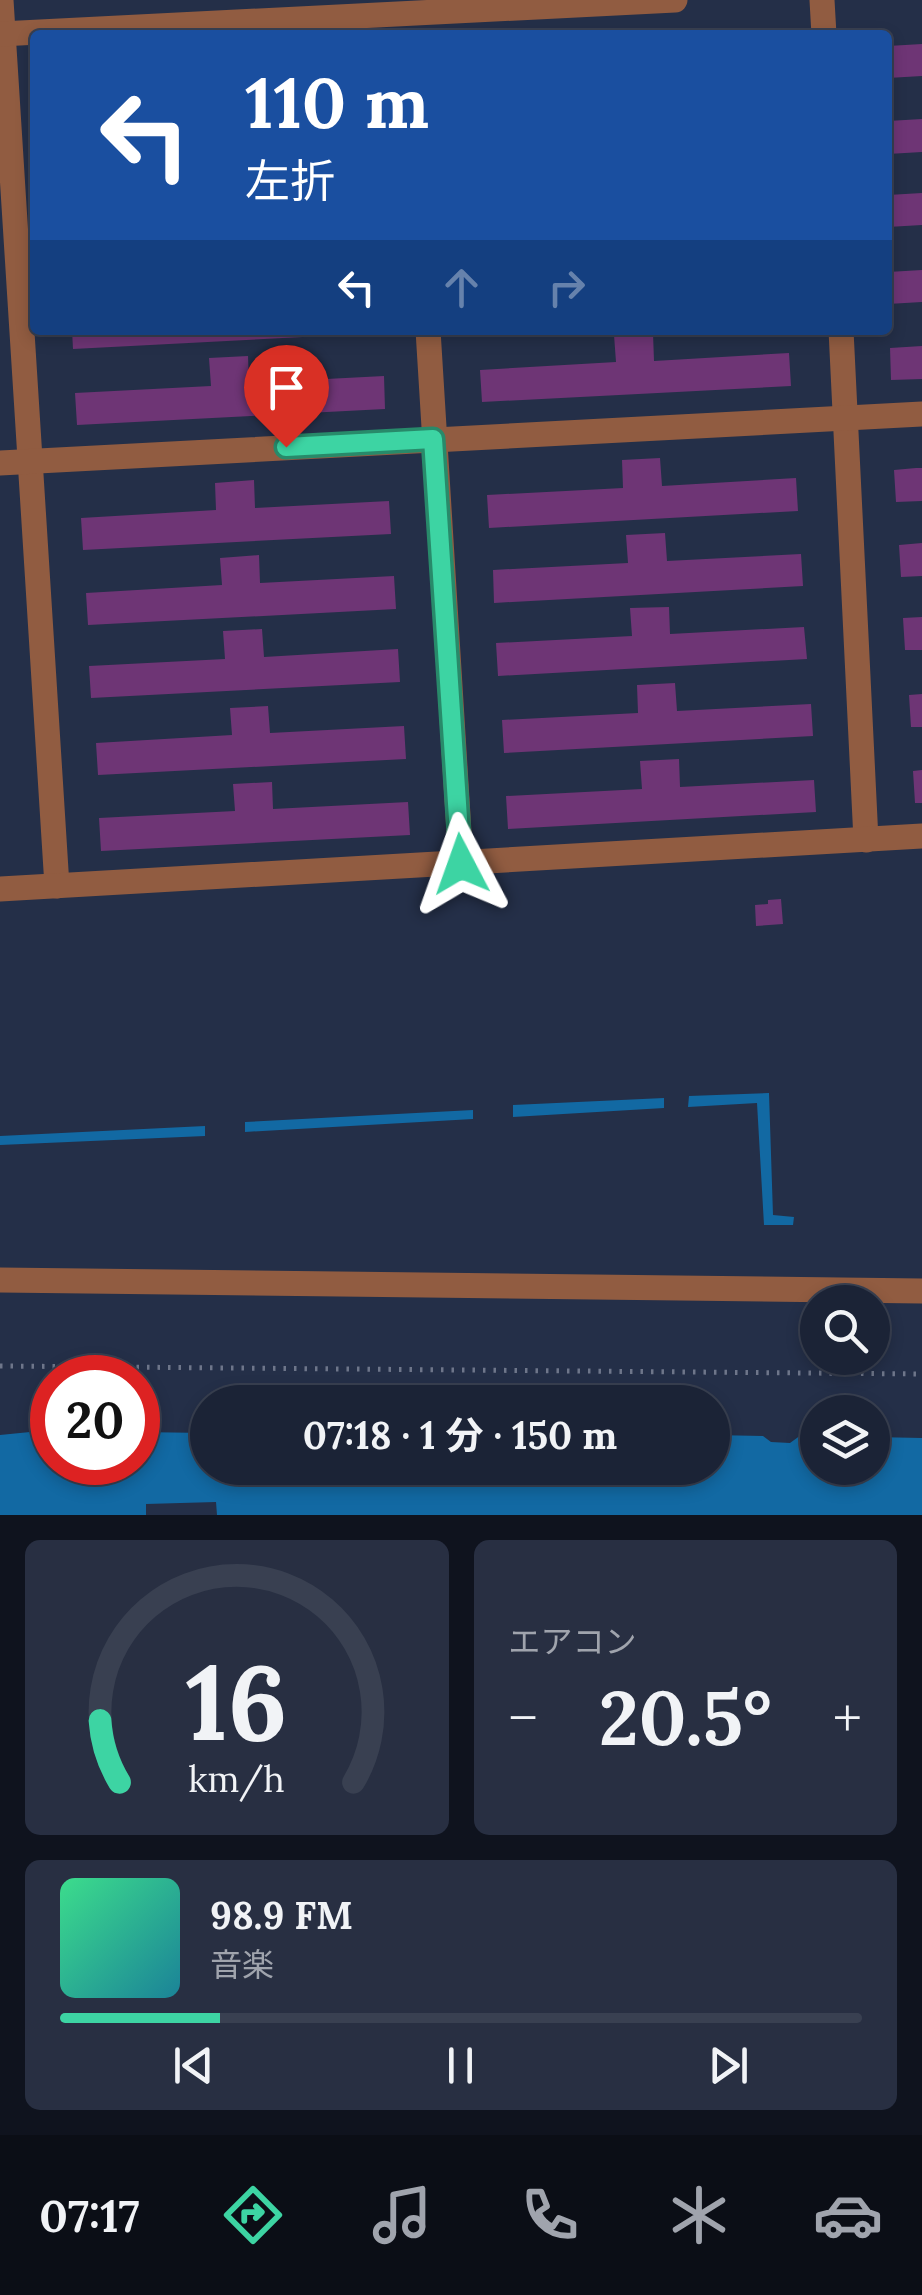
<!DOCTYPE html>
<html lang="ja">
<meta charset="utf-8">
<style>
:root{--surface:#1b2336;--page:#282f42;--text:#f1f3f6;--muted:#a0a4ad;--line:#394051;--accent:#3dd4a3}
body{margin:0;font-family:Lora,"Noto Sans JP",serif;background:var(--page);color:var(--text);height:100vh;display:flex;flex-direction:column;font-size:38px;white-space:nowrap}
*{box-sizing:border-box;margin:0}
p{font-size:32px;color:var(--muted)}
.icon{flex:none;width:55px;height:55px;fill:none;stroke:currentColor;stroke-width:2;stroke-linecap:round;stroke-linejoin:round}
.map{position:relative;height:1515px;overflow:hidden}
.panel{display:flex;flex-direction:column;gap:25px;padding:25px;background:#0f131e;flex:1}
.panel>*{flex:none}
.top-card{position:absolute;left:30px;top:30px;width:862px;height:305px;border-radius:10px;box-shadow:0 5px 15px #0003,0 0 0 2px var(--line);background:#1a4fa0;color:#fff;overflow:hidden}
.tools{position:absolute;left:800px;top:1285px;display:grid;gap:20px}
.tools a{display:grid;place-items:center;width:90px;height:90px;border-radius:50%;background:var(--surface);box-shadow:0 5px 15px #0003,0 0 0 2px var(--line);font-size:50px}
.speed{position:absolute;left:30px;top:1355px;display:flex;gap:20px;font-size:50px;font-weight:700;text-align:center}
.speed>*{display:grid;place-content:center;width:130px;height:130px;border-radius:50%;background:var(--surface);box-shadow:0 5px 15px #0003,0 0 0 2px var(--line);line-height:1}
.speed .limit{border:15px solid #d22;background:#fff;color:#111}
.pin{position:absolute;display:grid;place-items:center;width:85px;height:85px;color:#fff;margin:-102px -42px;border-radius:50% 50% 50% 0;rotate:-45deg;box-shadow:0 0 10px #0007}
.pin .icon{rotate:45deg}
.me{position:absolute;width:110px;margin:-55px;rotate:356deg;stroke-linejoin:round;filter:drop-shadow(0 0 8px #0008)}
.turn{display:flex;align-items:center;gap:35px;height:210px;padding:0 50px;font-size:45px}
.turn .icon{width:130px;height:130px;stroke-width:2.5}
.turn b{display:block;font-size:70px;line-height:85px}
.lanes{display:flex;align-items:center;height:95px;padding:0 50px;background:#0003;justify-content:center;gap:50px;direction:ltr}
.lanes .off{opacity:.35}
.big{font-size:75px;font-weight:700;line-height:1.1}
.panel .tile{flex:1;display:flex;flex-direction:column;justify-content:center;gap:15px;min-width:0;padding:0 35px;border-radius:15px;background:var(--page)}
.panel .dial{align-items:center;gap:0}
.dial svg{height:260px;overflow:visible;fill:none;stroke:var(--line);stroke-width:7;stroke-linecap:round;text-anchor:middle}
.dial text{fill:var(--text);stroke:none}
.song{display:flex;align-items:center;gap:30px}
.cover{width:120px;height:120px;border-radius:15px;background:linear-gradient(135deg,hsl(150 70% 55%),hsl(190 70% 35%))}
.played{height:10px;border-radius:5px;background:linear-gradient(90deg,var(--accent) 20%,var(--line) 20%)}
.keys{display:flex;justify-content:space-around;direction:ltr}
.heat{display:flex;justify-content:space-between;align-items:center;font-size:55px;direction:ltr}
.panel .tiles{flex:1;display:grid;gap:25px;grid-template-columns:1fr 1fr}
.tile:last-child{grid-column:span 2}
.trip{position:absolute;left:190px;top:1385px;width:540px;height:100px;border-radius:50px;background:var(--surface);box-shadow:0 5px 15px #0003,0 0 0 2px var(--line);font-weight:700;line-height:100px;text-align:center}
.dock{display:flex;height:160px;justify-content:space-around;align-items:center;background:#0b0e16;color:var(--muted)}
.dock .icon{width:70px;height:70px}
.dock .active{color:var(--accent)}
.dock b{font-size:45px;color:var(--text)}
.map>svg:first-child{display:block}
.water{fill:#1269a3}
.building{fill:#6e3575}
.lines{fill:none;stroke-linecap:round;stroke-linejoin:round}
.path{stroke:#6e768a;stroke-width:5;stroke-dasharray:2.5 8;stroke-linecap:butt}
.minor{stroke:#915c41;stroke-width:25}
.route-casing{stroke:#288a6a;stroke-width:25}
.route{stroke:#3dd4a3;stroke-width:18}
</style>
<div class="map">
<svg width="922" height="1515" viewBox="0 0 922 1515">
<rect width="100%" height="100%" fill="#242f48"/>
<g class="water">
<polygon points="769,1093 773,1215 794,1217 793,1225 764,1225 757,1103 688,1107 689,1096"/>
<polygon points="664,1098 664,1108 513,1117 513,1105"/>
<polygon points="473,1110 473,1119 245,1132 245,1122"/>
<polygon points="205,1126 205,1136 0,1145 0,1136"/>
<polygon points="30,1432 52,1432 52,1462 138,1462 138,1432 207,1433 208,1468 712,1468 713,1435 763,1436 771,1442 790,1443 801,1435 817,1436 818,1468 872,1468 873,1437 922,1438 922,1515 217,1515 216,1502 146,1504 146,1515 0,1515 0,1435"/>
</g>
<g class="building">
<polygon points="922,44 922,76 888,78 888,46"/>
<polygon points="922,119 922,152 888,154 888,121"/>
<polygon points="922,193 922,225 888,227 888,195"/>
<polygon points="922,270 922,302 888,304 888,272"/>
<polygon points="72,330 381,330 381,333 73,349"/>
<polygon points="653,333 654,361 789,353 791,386 482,402 480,370 616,362 614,335"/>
<polygon points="922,346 922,379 891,380 890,348"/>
<polygon points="248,356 249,383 384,376 385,409 77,425 75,393 211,386 209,358"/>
<polygon points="660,458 662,486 796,478 798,511 489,528 487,495 623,488 622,460"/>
<polygon points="916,468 922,468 922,501 896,502 894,470"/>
<polygon points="254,480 255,508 389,501 391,534 83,550 81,518 216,510 215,483"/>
<polygon points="665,533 667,561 801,554 803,586 494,603 493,570 628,563 626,535"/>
<polygon points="922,543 922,576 901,577 899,545"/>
<polygon points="259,555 260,583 394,576 396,609 88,625 86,593 222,585 220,558"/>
<polygon points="669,607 670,634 804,627 807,659 498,676 496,643 632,636 630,608"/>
<polygon points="922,617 922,650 905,650 903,618"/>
<polygon points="262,629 264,657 398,649 400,682 91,698 89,666 225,659 223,631"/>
<polygon points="675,683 677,711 811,704 813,736 504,753 502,720 638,713 637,685"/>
<polygon points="922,694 922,727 911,727 909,695"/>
<polygon points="268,706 270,733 404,726 406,759 98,775 96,743 232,735 230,708"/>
<polygon points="679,759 680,787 814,780 816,812 508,829 506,796 642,789 640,761"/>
<polygon points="922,770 922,803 915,803 913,771"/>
<polygon points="272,782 273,809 408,802 410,835 101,851 99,818 235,811 233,784"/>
<polygon points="781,899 783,924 756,926 755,905 768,904 768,900"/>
</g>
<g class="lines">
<polyline class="path" points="0,1366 922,1374"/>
<g class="minor">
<polyline points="1,0 57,886"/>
<polyline points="822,0 824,35"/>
<polyline points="0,34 675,0"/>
<polyline points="428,330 461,864"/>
<polyline points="841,330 866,840"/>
<polyline points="0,463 922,414"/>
<polyline points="0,889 922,836"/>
<polyline points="0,1280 922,1291"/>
</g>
</g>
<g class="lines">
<defs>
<polyline id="route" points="286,447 433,439 461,864"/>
</defs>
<use href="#route" class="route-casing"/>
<use href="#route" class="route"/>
</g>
</svg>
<div class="tools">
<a><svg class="icon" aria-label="search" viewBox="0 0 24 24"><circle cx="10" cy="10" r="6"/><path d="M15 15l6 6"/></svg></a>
<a><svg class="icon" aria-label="layers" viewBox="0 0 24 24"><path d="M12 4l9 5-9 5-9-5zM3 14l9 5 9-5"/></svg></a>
</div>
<div class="speed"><div class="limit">20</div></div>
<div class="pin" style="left:286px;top:447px;background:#d93025"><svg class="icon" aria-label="arrive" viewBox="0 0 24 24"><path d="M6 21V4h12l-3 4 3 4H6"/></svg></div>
<svg class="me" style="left:461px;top:864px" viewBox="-20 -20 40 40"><path d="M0-17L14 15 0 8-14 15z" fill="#3dd4a3" stroke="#fff" stroke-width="4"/></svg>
<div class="trip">07:18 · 1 分 · 150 m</div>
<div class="top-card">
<div class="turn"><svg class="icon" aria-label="left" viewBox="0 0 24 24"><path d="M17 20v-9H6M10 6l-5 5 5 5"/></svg><div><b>110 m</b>左折</div></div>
<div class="lanes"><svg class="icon" aria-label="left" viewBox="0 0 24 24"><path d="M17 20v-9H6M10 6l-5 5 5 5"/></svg><svg class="icon off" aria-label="ahead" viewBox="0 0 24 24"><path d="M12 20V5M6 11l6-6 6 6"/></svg><svg class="icon off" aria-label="right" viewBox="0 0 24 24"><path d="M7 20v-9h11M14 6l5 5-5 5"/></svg></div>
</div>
</div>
<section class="panel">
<div class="tiles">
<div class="tile dial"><svg viewBox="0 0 100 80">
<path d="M14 69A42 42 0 1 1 86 69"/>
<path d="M14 69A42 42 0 0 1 8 50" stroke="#3dd4a3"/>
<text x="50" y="56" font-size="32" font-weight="700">16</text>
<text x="50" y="72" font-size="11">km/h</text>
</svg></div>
<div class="tile"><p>エアコン</p>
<div class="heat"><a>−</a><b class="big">20.5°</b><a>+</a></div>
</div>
<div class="tile">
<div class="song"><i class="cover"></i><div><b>98.9 FM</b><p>音楽</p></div></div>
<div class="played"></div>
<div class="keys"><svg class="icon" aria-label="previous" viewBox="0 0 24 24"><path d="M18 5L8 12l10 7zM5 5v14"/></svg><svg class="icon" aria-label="pause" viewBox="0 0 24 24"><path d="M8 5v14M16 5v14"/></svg><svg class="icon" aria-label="next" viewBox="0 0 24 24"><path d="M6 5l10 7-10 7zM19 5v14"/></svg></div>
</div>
</div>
</section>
<nav class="dock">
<b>07:17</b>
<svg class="icon active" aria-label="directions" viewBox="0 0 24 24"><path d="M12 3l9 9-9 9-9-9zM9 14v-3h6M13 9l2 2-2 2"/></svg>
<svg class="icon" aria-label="music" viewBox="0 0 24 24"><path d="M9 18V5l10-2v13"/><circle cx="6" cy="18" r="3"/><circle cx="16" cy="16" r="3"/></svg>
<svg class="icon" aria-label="phone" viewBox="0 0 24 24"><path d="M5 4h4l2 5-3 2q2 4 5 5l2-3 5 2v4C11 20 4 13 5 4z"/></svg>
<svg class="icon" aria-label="climate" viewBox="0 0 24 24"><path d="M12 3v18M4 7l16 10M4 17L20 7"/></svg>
<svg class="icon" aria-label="car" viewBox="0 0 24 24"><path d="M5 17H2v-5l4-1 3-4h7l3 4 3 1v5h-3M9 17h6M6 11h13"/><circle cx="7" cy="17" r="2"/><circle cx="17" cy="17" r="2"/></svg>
</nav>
